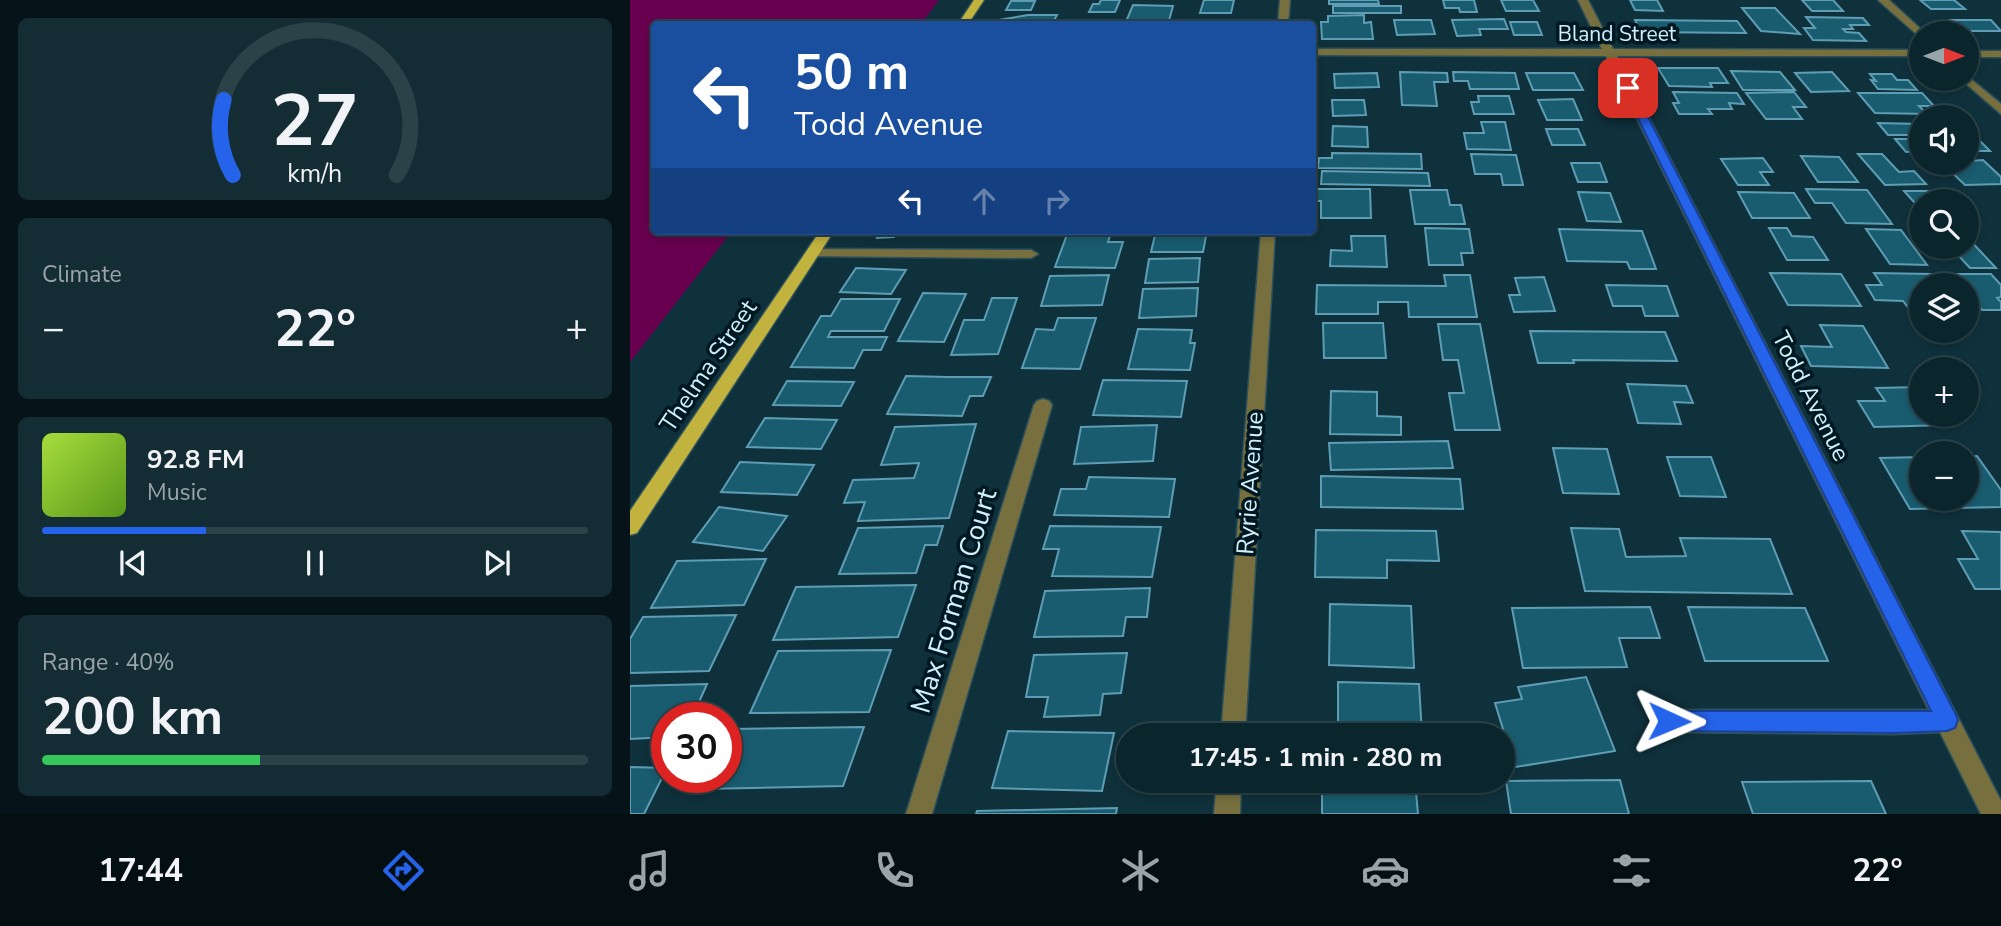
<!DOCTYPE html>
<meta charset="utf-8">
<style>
:root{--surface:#0b252d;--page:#142d35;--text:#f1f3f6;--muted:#9aa5aa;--line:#2b4249;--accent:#2563eb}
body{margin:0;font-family:"Nunito Sans",sans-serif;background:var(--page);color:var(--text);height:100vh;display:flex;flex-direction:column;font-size:26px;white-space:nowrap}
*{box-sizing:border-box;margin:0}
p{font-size:23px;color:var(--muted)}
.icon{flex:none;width:38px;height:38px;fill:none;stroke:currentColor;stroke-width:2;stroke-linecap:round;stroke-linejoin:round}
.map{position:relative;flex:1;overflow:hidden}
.side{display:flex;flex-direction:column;gap:18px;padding:18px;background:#061419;width:630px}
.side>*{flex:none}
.guide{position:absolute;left:21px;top:21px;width:665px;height:214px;border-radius:7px;box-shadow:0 4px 10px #0003,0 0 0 2px var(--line);background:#1a4fa0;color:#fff;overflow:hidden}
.needle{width:46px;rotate:90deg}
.controls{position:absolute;left:1279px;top:21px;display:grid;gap:14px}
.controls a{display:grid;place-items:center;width:70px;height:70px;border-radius:50%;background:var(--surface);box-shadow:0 4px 10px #0003,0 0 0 2px var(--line);font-size:35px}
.speed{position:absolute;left:21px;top:702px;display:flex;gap:14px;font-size:35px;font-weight:700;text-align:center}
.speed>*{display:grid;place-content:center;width:91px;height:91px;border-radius:50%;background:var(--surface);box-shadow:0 4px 10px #0003,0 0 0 2px var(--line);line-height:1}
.speed .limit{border:10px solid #d22;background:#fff;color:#111}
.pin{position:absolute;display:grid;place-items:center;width:60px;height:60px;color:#fff;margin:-30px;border-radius:14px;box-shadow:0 4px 10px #0006}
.me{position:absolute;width:77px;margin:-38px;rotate:91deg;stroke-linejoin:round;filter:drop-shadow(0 0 5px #0008)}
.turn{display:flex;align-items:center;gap:24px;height:147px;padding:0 28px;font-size:32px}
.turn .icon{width:91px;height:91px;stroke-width:2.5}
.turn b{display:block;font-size:49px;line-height:60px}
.lanes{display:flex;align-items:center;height:66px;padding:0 28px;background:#0003;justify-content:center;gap:35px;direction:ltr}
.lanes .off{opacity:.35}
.big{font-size:52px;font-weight:700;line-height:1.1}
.side .card{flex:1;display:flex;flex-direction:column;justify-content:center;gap:10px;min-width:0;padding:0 24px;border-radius:10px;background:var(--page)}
.side .dial{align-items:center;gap:0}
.dial svg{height:182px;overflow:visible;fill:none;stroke:var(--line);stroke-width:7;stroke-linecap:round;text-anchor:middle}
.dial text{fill:var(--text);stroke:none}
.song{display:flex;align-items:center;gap:21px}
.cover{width:84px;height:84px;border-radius:10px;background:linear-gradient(135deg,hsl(80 70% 55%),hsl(90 70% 35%))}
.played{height:7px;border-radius:4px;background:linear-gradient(90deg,var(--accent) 30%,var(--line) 30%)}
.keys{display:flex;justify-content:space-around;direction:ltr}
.heat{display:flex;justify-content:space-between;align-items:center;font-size:38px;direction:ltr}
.charge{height:10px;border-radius:5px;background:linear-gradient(90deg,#34c759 40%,var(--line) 0)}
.trip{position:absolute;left:486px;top:723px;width:399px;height:70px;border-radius:35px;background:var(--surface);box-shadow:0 4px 10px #0003,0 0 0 2px var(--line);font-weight:700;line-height:70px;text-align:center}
.tabs{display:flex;height:112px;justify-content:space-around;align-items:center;background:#040f12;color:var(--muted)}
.tabs .icon{width:49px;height:49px}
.tabs .active{color:var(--accent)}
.tabs b{font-size:32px;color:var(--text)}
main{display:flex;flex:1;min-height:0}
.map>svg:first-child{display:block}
.green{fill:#68004f}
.building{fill:#195c70;stroke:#5e9db3;stroke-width:2}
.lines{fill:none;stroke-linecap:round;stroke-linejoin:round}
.minor-casing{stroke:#2e505b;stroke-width:3}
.major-casing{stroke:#2e505b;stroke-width:3}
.minor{fill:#77703e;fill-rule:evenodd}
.major{fill:#c2b33f;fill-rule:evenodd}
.route{fill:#2563eb;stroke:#184099;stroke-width:2}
.labels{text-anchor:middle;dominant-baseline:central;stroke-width:7;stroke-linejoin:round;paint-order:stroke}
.far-street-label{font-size:21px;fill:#d1f0fb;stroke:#001821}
.street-label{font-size:24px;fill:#d1f0fb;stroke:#001821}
.near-street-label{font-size:28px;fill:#d1f0fb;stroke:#001821}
</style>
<main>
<section class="side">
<div class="card dial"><svg viewBox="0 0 100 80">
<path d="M14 69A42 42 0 1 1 86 69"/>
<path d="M14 69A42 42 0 0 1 10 36" stroke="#2563eb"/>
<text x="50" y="56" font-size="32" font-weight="700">27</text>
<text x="50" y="72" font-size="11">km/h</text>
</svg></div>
<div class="card"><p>Climate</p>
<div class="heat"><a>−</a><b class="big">22°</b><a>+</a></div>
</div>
<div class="card">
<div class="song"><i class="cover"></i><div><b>92.8 FM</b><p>Music</p></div></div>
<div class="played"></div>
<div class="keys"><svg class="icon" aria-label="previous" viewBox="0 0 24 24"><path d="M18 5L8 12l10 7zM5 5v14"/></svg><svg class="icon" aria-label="pause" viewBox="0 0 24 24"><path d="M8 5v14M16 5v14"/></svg><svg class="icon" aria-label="next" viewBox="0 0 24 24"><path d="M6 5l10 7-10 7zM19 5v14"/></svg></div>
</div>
<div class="card"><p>Range · 40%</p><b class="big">200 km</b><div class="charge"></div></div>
</section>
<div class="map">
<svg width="1371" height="814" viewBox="0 0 1371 814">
<rect width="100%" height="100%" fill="#0f313c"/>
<polygon class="green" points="0,0 309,0 291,24 24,24 24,231 102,231 0,362"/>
<g class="building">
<polygon points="471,0 490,0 485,12 459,12 463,4 469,4"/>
<polygon points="574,0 604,0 601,13 570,13"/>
<polygon points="699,0 748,0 749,4 699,4"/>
<polygon points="813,0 844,0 847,12 830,12 829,8 815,8"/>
<polygon points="871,0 903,0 909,11 876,11"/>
<polygon points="1000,0 1027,0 1033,11 1005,10"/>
<polygon points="1172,0 1203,0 1213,11 1182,11"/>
<polygon points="1290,0 1324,0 1335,9 1301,9"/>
<polygon points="381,1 405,1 401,10 376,10"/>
<polygon points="503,5 543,6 538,24 495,24"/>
<rect x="703" y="6" width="68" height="7"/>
<polygon points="1112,8 1145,8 1170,34 1131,31"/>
<polygon points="398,15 427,15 422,24 366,24 369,20"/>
<polygon points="734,15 734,23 741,22 743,39 692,39 691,22 698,22 698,16"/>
<polygon points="1176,17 1233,18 1239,25 1220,25 1223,29 1213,29 1216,32 1229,33 1236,41 1183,40 1174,28 1185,28"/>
<polygon points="874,19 878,29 849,29 851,35 827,36 822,20"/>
<polygon points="764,20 801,20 805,34 767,35"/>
<polygon points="1005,20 1107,21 1116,33 1011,32"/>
<polygon points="1321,20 1361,20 1371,31 1334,31"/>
<polygon points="880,22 907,22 912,35 884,35"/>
<polygon points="1028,68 1088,68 1098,83 1080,83 1082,87 1039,86"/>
<polygon points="1101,71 1150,72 1165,90 1113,90"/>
<polygon points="770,72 817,73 818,82 804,82 807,106 772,105"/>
<polygon points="823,72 885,73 889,89 840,89 838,81 824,81"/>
<polygon points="1202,72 1219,91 1181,92 1165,73"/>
<polygon points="747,73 749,87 705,88 704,74"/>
<polygon points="896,73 944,73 953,90 903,90"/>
<polygon points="1240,74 1262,74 1267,80 1278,80 1287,90 1248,89 1241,80 1246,81"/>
<polygon points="1043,92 1107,93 1114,104 1099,103 1102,109 1078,109 1082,114 1049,114 1043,103 1049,103"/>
<polygon points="1164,92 1176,107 1163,107 1172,119 1136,119 1116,93"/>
<polygon points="1228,93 1292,93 1304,106 1289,106 1297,114 1245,113"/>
<polygon points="848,96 879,96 884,114 844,114 841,102 849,102"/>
<polygon points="943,99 952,120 917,120 908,100"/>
<polygon points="702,100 734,100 736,115 703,116"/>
<polygon points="851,122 875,122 881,150 837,149 834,133 854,133"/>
<polygon points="1248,123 1292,124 1292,135 1258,135"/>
<polygon points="703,126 737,127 738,147 702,146"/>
<polygon points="916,129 948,129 955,145 922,145"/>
<polygon points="1265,139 1292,139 1292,151 1276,152"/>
<polygon points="1337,139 1348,139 1360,151 1337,151"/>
<polygon points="702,153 791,154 792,169 688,168 689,158 702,158"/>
<polygon points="841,154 886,155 893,185 873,185 871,174 845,174"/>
<polygon points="1228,154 1252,154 1269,172 1284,171 1296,184 1255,185"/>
<polygon points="1171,156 1209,157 1228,182 1188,182"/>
<polygon points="1133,158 1143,172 1130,172 1139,185 1108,185 1091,159"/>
<polygon points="1353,160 1371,177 1371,184 1335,185 1312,163"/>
<polygon points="941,163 970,163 977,182 948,182"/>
<polygon points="692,171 798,173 800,186 691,184"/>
<polygon points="684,189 740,189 741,218 691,218 691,201 684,201"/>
<polygon points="1176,189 1237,190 1262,224 1216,223 1202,203 1185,203"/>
<polygon points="780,190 817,190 820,205 831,205 835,224 785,224"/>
<polygon points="1274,191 1308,191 1317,201 1292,201 1292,211"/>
<polygon points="948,192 980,193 991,222 957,221"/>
<polygon points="1108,192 1164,193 1180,218 1122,218"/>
<polygon points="795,228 839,229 843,253 831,253 833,265 799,265"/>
<polygon points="1139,228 1157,228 1162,236 1183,237 1198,260 1157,260"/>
<polygon points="929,229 1012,231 1026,269 1000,269 997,262 937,261"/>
<polygon points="1236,229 1271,230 1297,265 1260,264"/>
<polygon points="251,231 303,231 267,232 264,237 247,238"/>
<polygon points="375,231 411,231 410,235 374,236"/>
<polygon points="526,231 577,231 573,252 521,252"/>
<polygon points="438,232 481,233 478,242 493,242 485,268 425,267"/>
<polygon points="721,236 755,236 757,267 700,266 701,250 722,251"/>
<polygon points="1337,237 1366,268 1340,268 1328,255 1309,256 1300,247 1337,247"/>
<polygon points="570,258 568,282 515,283 519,259"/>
<polygon points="226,268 276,270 261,294 210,292"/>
<polygon points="1140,273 1211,274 1231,306 1158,305"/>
<polygon points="1244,273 1302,274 1310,285 1292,285 1292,310 1280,310 1273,301 1245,300 1236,285 1252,285"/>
<polygon points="1323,274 1361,274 1371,285 1371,297 1367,298 1371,302 1371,310 1352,310 1337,292 1337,285 1332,285"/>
<polygon points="479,275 472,305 411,306 420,276"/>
<polygon points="814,275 840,275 847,317 779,317 778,302 748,302 748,314 686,314 687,285 816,286"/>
<polygon points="914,277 925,311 884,312 879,295 890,295 885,278"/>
<polygon points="976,285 1037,286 1048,316 1015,316 1012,306 983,306"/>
<polygon points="568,288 566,316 509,318 513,289"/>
<polygon points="293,293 336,294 314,342 268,341"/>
<polygon points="362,298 387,298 368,354 321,355 334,320 354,320"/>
<polygon points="211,299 270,299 254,331 201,331 198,337 257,337 251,350 233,350 224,368 161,367 191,316 201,316"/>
<polygon points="428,318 466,318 450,369 392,368 406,329 424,330"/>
<polygon points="693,323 753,323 756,358 694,358"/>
<polygon points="808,324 850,324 870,430 825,430 819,393 834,393 828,360 813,360"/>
<polygon points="1190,325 1233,326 1258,368 1181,366 1171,346 1202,347"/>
<polygon points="508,329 562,330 560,343 565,343 560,370 498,369"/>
<polygon points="900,331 1035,332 1047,361 943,360 944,363 908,363"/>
<polygon points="276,376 318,377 361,377 353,396 340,396 332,416 257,414"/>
<polygon points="473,380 557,381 551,417 463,415"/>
<polygon points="157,381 224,382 211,406 143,405"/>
<polygon points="997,384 1056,386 1063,403 1044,402 1051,424 1008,423"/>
<polygon points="1291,387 1292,415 1310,415 1318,425 1244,427 1228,401 1255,401 1246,388"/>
<polygon points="701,391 747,392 747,416 771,417 771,435 700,434"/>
<polygon points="135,418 207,420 191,449 117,447"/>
<polygon points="346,424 319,518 228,521 235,502 214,503 223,480 284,478 289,463 251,465 265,427"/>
<polygon points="527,425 523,461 444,464 451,427"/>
<polygon points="818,441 823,468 701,470 699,443"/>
<polygon points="923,448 977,449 989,494 933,493"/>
<polygon points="1347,456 1371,490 1371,507 1280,509 1250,458 1292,457 1292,499 1337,499 1337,457"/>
<polygon points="1037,457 1081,457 1096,497 1050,496"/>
<polygon points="110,462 184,465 167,495 91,492"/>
<polygon points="691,476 830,479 833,509 691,507"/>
<polygon points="459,477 545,479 539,517 424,515 431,489 456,489"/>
<polygon points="89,507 157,516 133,551 63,542"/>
<polygon points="313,526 307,545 295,545 286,573 209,574 228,528"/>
<polygon points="420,526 531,527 522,577 422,576 429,549 413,549"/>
<polygon points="941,528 989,529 996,557 1056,556 1050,538 1140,539 1162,594 955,591"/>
<polygon points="686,530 806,531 809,561 757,560 757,578 685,577"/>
<polygon points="1332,531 1371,532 1371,589 1345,589 1328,559 1348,559"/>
<polygon points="136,559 114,605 21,608 47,561"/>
<polygon points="286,585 268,637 143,640 166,587"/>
<polygon points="520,588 517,617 496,617 493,636 404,637 415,591"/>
<polygon points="700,604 781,606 784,668 699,665"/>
<polygon points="1020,607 1030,638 989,638 997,667 893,668 882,608"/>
<polygon points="1058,607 1175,608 1198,661 1075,661"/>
<polygon points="106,615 79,671 0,673 0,639 13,617"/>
<polygon points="261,650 239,712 120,713 148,651"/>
<polygon points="497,653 491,693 473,694 470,715 414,717 418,697 396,697 404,655"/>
<polygon points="956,677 985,751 873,769 873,735 859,735 857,731 873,729 865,703 892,699 888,687"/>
<polygon points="708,682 789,684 792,735 708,735"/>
<polygon points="77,684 62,718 37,718 37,737 0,739 0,686"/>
<polygon points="234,727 213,786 72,789 78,777 96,777 96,736 99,729"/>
<polygon points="378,731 484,733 472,791 362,788"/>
<polygon points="0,767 37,768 14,814 0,814"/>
<polygon points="692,780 785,780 788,814 692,814"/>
<polygon points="990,780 999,814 881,814 876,781"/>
<polygon points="1241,781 1256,814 1123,814 1112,782"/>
<polygon points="487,808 486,814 346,814 347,811"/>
</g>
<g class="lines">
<defs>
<g id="minor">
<polygon points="650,0 660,0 658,24 648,24"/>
<polygon points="948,0 958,0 983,49 1292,50 1292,56 987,56 1371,801 1371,814 1351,814 1310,732 1265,734 1039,732 1031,729 1027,721 1031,713 1039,710 1299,710 976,56 682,55 682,49 972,49"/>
<polygon points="1248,0 1259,0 1295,33 1292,33 1292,39"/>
<rect x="1337" y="51" width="34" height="6"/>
<polygon points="1337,76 1371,104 1371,114 1333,81 1332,79 1337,79"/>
<polygon points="631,231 645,231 615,735 591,735"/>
<polygon points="183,249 401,250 408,254 401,258 178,256 176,253 178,250"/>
<polygon points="413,399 419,401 422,405 302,814 276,814 404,405 407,401"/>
<polygon points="587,780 611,780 610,814 584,814"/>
</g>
<g id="major">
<polygon points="344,0 354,0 338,24 328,24"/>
<polygon points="190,231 204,231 7,533 0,535 0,511"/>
</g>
</defs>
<use href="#minor" class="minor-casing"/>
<use href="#major" class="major-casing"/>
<use href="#minor" class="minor"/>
<use href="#major" class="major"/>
</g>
<polygon class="route" points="995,86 1003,88 1325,713 1328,720 1325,728 1317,731 1265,733 1039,731 1032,728 1028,721 1032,714 1039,711 1301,711 993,88"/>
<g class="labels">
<g class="far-street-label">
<text x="987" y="34">Bland Street</text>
</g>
<g class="street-label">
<text transform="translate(78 366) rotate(-56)">Thelma Street</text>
<text transform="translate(1181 396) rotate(63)">Todd Avenue</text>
<text transform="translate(620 483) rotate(-86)">Ryrie Avenue</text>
</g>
<g class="near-street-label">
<text transform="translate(324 601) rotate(-73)">Max Forman Court</text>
</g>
</g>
</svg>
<div class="controls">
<a><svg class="needle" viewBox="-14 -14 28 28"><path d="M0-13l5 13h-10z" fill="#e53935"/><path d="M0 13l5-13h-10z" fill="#9aa5aa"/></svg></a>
<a><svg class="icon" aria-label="sound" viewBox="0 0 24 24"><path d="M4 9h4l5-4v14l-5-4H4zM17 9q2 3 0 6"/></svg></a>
<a><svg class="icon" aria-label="search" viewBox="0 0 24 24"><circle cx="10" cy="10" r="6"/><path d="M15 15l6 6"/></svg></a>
<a><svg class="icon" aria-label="layers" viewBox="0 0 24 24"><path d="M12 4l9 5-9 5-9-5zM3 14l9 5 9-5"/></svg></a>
<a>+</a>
<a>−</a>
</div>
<div class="speed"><div class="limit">30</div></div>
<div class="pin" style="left:998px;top:88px;background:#d93025"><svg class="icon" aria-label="arrive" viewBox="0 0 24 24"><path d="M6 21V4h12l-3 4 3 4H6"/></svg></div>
<svg class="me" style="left:1039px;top:721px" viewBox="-20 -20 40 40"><path d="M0-17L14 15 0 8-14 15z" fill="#2563eb" stroke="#fff" stroke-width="4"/></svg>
<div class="trip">17:45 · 1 min · 280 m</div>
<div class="guide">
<div class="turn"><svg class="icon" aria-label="left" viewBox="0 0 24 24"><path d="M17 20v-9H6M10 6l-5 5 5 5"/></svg><div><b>50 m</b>Todd Avenue</div></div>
<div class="lanes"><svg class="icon" aria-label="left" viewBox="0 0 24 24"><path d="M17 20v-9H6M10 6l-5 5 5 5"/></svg><svg class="icon off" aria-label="ahead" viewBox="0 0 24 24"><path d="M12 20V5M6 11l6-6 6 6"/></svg><svg class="icon off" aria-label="right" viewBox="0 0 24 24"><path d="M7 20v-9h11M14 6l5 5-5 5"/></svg></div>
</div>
</div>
</main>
<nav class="tabs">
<b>17:44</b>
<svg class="icon active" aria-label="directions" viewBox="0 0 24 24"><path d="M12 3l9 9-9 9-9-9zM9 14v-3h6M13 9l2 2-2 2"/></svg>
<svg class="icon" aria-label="music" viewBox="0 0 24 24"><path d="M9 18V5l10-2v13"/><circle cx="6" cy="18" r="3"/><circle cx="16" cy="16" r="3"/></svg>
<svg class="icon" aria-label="phone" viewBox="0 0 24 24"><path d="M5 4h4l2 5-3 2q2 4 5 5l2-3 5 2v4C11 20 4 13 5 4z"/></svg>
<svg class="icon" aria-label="climate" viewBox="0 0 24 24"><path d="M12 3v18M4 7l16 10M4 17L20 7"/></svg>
<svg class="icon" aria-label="car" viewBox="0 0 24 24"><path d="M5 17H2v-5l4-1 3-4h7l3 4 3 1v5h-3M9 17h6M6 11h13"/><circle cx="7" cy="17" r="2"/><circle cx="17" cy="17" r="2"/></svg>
<svg class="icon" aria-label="filters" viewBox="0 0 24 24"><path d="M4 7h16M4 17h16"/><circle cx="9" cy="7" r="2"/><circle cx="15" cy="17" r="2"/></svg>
<b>22°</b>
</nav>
